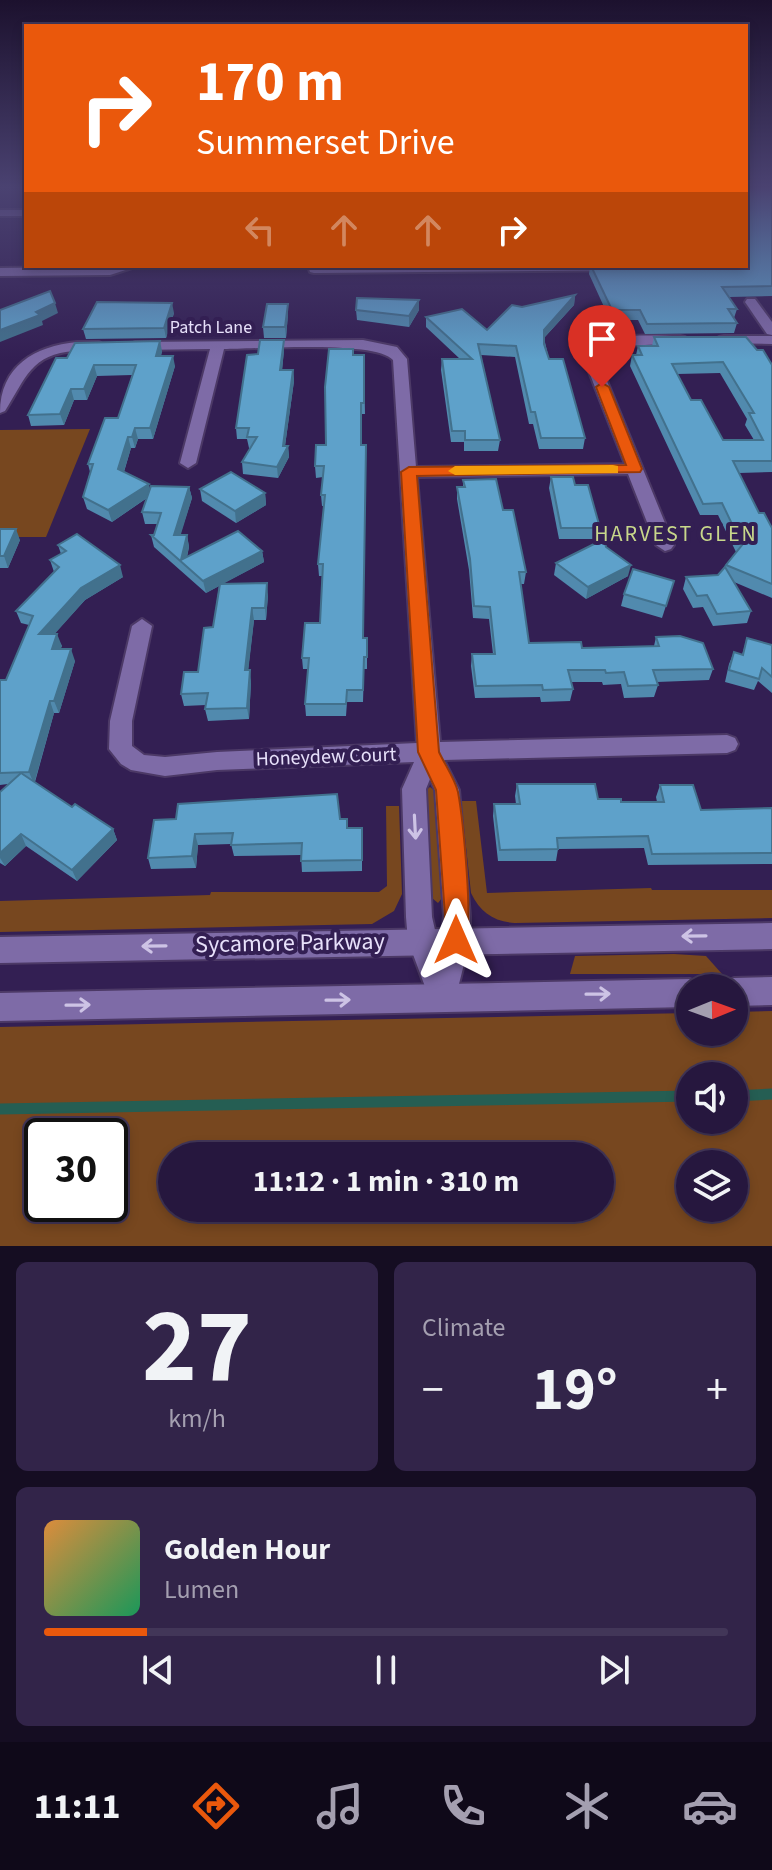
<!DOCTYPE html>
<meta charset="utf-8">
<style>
:root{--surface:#26173e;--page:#322449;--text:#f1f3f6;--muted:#a49fb0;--line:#423658;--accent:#ea580c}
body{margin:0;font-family:"Source Sans 3",sans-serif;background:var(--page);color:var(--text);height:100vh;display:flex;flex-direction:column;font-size:30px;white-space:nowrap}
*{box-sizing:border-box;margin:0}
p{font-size:26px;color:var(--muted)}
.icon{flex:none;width:44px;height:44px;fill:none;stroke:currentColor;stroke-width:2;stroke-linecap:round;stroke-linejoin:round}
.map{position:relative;height:1246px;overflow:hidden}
.sheet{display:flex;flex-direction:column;gap:16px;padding:16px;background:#150d22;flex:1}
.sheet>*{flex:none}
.banner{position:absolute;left:24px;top:24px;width:724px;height:244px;border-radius:0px;box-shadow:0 4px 12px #0003,0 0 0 2px var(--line);background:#ea580c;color:#fff;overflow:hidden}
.needle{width:52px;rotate:89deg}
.buttons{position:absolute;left:676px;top:974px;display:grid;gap:16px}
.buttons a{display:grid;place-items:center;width:72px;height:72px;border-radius:50%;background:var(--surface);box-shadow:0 4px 12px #0003,0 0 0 2px var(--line);font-size:40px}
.speed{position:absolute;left:24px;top:1118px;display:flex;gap:16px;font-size:40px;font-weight:700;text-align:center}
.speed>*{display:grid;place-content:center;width:104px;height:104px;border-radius:50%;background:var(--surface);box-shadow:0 4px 12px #0003,0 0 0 2px var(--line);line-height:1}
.speed .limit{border:4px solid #111;border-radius:12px;background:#fff;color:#111}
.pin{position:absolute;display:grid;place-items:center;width:68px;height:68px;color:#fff;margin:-82px -34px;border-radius:50% 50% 50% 0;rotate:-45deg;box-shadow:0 0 8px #0007}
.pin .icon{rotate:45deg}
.me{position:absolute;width:88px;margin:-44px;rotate:0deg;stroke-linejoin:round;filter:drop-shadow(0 0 6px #0008)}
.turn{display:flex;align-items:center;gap:28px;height:168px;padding:0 40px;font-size:36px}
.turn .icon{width:104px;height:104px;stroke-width:2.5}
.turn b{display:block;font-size:56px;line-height:68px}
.lanes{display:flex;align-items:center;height:76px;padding:0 40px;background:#0003;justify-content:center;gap:40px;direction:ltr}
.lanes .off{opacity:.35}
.big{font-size:60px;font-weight:700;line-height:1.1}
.sheet .card{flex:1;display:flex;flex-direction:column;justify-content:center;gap:12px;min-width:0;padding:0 28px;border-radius:12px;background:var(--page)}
.sheet .dial{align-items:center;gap:0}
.dial b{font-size:104px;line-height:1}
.song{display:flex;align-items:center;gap:24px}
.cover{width:96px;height:96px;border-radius:12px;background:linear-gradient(135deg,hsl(30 70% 55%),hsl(150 70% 35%))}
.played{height:8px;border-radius:4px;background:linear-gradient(90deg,var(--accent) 15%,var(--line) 15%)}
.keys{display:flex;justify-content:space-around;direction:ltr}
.heat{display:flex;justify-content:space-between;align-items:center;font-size:44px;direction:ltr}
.sheet .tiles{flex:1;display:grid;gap:16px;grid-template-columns:1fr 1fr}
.card:last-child{grid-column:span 2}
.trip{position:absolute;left:158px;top:1142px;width:456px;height:80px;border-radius:40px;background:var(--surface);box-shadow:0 4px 12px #0003,0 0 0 2px var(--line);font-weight:700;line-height:80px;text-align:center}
.menu{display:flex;height:128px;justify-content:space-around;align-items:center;background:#0f0919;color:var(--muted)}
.menu .icon{width:56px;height:56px}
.menu .current{color:var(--accent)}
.menu b{font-size:36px;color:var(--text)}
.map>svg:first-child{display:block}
.green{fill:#77471f;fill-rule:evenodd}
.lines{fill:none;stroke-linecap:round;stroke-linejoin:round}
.stream{stroke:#255e53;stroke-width:11}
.street-casing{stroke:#4c3966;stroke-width:4}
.secondary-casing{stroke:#4c3966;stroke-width:4}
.street{fill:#7e6ba7;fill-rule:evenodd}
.secondary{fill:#7e6ba7;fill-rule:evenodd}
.wall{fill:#518aae;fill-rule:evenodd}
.shaded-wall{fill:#42718d}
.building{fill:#5ea1ca;stroke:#42718d;stroke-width:2;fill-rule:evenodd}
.oneway{stroke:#cdc3e5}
.route{fill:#ea580c;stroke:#983908;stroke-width:2}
.slow{fill:#f59e0b}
.labels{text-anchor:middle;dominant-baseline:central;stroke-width:8;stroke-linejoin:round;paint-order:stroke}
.far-street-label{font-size:18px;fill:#e7e0fa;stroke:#331f53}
.street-label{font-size:20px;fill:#e7e0fa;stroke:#331f53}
.neighbourhood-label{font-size:22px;letter-spacing:2px;fill:#c8d78b;stroke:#331f53}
.near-street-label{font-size:24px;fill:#e7e0fa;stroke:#331f53}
</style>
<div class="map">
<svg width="772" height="1246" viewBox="0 0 772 1246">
<rect width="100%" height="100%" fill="#331f53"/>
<g class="green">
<polygon points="90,429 46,537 0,537 0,430"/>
<polygon points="430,787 435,791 442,898 438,903 432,898 425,791"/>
<path d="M461 801H476L487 893 651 888 652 890H772V918L515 923C494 922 480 912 471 893Z"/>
<polygon points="386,806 399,806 402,894 394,911 372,924 0,932 0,901 210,895 211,892 379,892 387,886"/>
<polygon points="674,954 706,956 722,974 570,974 575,956"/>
<path d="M772 1011V1246H0V1027L690 1013V1032H734V1012ZM690 1076H734V1120H690ZM42 1136H110V1204H42ZM600 1156V1208H172V1156ZM734 1164V1208H690V1164Z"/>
</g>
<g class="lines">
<g class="stream">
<polyline points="734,1096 772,1094"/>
<polyline points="0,1109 690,1096"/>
</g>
<defs>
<g id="street">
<rect x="0" y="210" width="26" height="6"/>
<polygon points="138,266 110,275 0,276 0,268"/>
<polygon points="308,266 650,266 644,270 314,273 310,272"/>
<polygon points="747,299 755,299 772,322 772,335 767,334 745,302"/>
<path d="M680 336 685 337V343L624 346 599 353 598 359 674 545 671 549 665 551 656 545 628 474 417 477 440 742 727 735 735 738 738 744 735 750 727 753 444 760 459 790 470 916V940L453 1008 443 1012 433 1008 408 941 406 917 402 789 414 762 217 770 165 776 131 770 121 764 109 749 110 721 132 626 142 619 152 626 132 721V746L144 755 165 757 217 752 417 743 393 360C376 340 255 349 224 349L196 463 188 468 180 463 210 349 135 350 128 346 135 342 363 340 397 347 407 359 416 467 625 464 584 359 586 351C609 331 651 336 680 336ZM430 779 435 790 444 916 440 951 432 917 426 789Z"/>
<polygon points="724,336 772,336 772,344 719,343 719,337"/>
<path d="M77 342H99L106 346C97 352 86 350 75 351 31 354 26 378 5 411L0 413C0 366 35 346 77 342Z"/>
</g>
<g id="secondary">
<polygon points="772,923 772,949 0,963 0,937"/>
<polygon points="772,977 772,1005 734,1006 734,988 721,988 724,982 734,978"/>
<polygon points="690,979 700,983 702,988 690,988 690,1007 0,1021 0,993"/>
</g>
</defs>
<use href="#street" class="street-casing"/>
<use href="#secondary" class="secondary-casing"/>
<use href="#street" class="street"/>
<use href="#secondary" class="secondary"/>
</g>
<g class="wall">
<polygon points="772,186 772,296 729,297 737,309 734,318 737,323 734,333 645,334 638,320 610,320 589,274 590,266 746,266"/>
<polygon points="575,295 574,305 544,338 549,359 585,438 583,449 539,449 533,424 529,424 515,357 481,355 500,440 498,451 464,451 464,442 451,442 441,370 442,359 460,359 426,327 426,317 487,330 522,307"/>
<polygon points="356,310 419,310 409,327 357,320"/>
<polygon points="174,313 166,338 86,339 83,329"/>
<polygon points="288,314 286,338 264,338 263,327"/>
<path d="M654 337 757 350 772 365V472L739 473 759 513 772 528V598L734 582 751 611 747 623 713 626 703 607 693 608 683 589 686 577 718 575 736 552 718 515H700L630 366 632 355H636L638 346H652ZM720 373 747 419 745 425 754 440H723L691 400 677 374Z"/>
<polygon points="284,340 284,350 282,370 293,370 294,381 285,446 288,446 289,457 278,478 243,474 242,462 250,448 249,448 247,439 237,439 236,428 258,354"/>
<polygon points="162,351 161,356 175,366 153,439 138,439 135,448 131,448 124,472 150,489 189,487 192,498 180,535 187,535 189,547 187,557 262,551 264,562 222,584 268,595 266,620 254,620 248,670 251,682 249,719 208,721 205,709 206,705 184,706 181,694 198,672 213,627 219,586 206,593 154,547 151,535 154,535 157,524 145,524 142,512 147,498 112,522 87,509 83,497 90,472 88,464 118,418 132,375 97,376 87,400 74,400 64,425 31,426 28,415 67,358"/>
<polygon points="353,355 364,355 365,414 361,414 363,638 367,638 367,669 364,669 363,702 347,702 346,716 306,716 305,704 308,669 303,669 302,658 320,623 322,576 319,576 318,564 324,506 322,506 321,495 323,477 316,478 315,466 326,445"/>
<polygon points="551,477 575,485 600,528 598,539 559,539 549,488"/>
<polygon points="463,480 503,510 526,572 524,584 520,584 529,643 582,648 654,646 656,637 713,669 709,680 657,682 658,685 654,697 624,698 621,684 603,685 602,682 571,682 573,689 570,701 541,702 540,697 475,698 471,666 472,654 493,654 489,619 473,618 469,570 457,499 457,487 463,487"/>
<polygon points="200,489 265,493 266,505 236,523 202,501"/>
<polygon points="0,529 20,540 8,568 0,568"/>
<polygon points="58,545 123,577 85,600 54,634 62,646 60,649 75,661 59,713 54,713 35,782 72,807 113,829 117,840 77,881 26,846 5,866 0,863 0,792 8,784 0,785 0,680 6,680 29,625 21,623 16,611 54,572 50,560 61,554"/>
<polygon points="606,547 628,576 586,599 554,575 556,563"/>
<polygon points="674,581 662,618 621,606 624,594"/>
<polygon points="747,638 772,645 772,693 758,681 754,690 725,682 729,664 734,652 742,655"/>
<polygon points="517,784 621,802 657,802 656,797 660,785 701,810 772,808 772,864 648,865 644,848 558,849 556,861 498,861 493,816 494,804 516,804 515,796"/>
<polygon points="340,819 348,828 362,828 362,871 302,872 301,855 234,856 231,844 198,845 196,868 151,869 148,858 154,820"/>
</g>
<g class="shaded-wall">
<polygon points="575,295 574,305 542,340 544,330"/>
<polygon points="419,300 419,310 409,327 409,316"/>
<polygon points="55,303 58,313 42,321 43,325 0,342 0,330"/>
<polygon points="172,303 174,313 166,338 164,328"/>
<polygon points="288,304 288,314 286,338 285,327"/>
<polygon points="284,340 284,350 281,381 280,370"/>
<polygon points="160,341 162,351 158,367 156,356"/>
<polygon points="173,356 175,366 153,439 150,428"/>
<polygon points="94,365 97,376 87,400 84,389"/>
<polygon points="293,370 294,381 284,453 288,446 289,457 278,478 277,467 283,446"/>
<polygon points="71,389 74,400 64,425 60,414"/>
<polygon points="135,428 138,439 135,448 132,437"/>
<polygon points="128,437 131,448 121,481 118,469"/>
<polygon points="149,484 151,495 112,522 108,510"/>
<polygon points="189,487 192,498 177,547 174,535"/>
<polygon points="265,493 266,505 236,523 235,511"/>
<polygon points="16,529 20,540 8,568 4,556"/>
<polygon points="187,535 189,547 185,565 181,561"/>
<polygon points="262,551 264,562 206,593 203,581"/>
<polygon points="120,565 123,577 85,600 44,646 39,634 81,588"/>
<polygon points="631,565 628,576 586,599 588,587"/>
<polygon points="267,583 268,595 266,620 265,608"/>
<polygon points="252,608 254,620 247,682 245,670"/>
<polygon points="57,634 62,646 56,661 52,649"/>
<polygon points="71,649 75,661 59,713 54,701"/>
<polygon points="250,670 251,682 249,719 247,708"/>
<polygon points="50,701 54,713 34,784 29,772"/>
<polygon points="113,829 117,840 77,881 72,870"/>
<polygon points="21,834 26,846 5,866 0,858 0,853"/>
<polygon points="195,834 198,845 196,868 192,856"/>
</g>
<g class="building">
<polygon points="746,186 772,186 772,286 722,287 737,309 728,309 737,323 647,324 640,310 612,310 591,266 746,266"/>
<polygon points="50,291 55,303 36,312 40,315 0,330 0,310"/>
<polygon points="575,295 544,330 544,344 549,359 563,359 585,438 541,438 535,412 531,412 516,346 478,344 500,440 465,440 465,431 452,431 442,359 472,359 426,317 462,309 487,330 512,305 522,307"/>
<polygon points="357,298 419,300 409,316 356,310"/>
<polygon points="97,302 172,303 164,328 83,329"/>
<polygon points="267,304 288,304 285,327 263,327"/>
<path d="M654 337H746L757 350H763L772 365V461H733L759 513H764L772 528V584L726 565 742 545 722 503 703 504 632 355H642L638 346H658ZM723 362 754 413H749L763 440H723L701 400H691L672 364Z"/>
<polygon points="260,340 284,340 280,370 293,370 283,446 288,446 277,467 242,462 257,437 247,437 249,428 236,428 247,355 258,354"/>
<polygon points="160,341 156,356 173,356 150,428 135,428 132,437 128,437 118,469 149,484 108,510 83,497 93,464 88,464 105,418 118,418 136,365 94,365 84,389 71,389 60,414 28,415 56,358 67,358 75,343"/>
<polygon points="329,349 353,349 353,355 364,355 364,403 361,403 361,445 366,445 363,638 367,638 367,657 364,657 363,690 347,690 346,704 305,704 309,658 302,658 305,623 320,623 323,564 318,564 325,495 321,495 324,466 315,466 316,445 326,445 325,387"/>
<polygon points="231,472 265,493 235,511 200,489"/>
<polygon points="551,477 573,477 575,485 588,485 600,528 561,528"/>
<polygon points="496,479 503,510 513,510 526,572 519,572 529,643 581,642 582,648 659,646 656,637 680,636 703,643 713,669 653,670 658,685 628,686 624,672 606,673 605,670 568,670 573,689 543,690 542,685 476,686 472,654 495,654 490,607 474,606 470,559 457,487 465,487 463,480"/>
<polygon points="151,486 189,487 174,535 187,535 181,560 238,531 262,551 203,581 151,535 154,535 161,513 142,512"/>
<polygon points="0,529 16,529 4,556 0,556"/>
<polygon points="77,534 120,565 81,588 39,634 57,634 52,649 71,649 54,701 50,701 29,772 0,773 0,680 6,680 33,616 16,611 59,567 50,560 66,551 58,545"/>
<polygon points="604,539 606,547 631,565 588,587 556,563"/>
<polygon points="725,567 751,611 717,614 707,595 697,596 686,577 718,575"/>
<polygon points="633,569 674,581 666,606 624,594"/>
<polygon points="267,583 265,608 252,608 245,670 250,670 247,708 205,709 208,693 181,694 184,672 198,672 204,628 213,627 220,584"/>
<polygon points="747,638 772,645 772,677 762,668 759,679 729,670 734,652 743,655"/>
<polygon points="21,773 72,807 75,804 113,829 72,870 21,834 0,853 0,792"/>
<polygon points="517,784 595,784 598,799 621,799 621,802 664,802 660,785 693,785 701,810 772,808 772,853 652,854 648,836 557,838 558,849 500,850 494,804 520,804"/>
<polygon points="337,794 340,819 347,819 347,828 362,828 362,860 301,861 302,843 231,845 233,833 195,834 192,856 148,858 154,820 176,819 178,804"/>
</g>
<defs><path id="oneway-shaft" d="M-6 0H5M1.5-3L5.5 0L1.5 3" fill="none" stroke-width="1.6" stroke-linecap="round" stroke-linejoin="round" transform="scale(2)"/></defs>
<g class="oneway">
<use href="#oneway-shaft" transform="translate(415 827) rotate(87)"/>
<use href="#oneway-shaft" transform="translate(694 936) rotate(179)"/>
<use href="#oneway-shaft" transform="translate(154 946) rotate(179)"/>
<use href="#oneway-shaft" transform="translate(598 994) rotate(-1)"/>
<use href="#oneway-shaft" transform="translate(338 1000) rotate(-1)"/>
<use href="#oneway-shaft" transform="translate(78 1005) rotate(-1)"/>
</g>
<linearGradient id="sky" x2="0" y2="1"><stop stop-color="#1c112e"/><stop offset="0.52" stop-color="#4a4271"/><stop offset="1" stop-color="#4a4271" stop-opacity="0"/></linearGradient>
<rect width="772" height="360" fill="url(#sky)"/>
<path class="route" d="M602 383 609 387 642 469 640 472 417 476 439 752C445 765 455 779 458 792 463 819 474 927 465 948L456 951 447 948 443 940 445 916 436 790 418 752 401 472 409 467 626 465 596 387Z"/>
<polygon class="slow" points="613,465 618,466 618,473 455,475 448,471 455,466"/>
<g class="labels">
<g class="far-street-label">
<text x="211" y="327">Patch Lane</text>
</g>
<g class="street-label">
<text transform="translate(326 757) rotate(-2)">Honeydew Court</text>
</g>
<g class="neighbourhood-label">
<text x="676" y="534">HARVEST GLEN</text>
</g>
<g class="near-street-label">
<text transform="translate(290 943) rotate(-1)">Sycamore Parkway</text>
</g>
</g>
</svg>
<div class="buttons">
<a><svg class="needle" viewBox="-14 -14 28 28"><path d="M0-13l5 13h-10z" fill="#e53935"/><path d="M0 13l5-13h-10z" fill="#a49fb0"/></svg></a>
<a><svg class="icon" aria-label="sound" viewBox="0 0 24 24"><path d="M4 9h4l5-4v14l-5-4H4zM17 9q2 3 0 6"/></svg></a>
<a><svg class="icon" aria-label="layers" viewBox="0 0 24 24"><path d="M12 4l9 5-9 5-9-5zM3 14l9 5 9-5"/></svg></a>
</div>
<div class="speed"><div class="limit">30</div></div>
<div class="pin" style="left:602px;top:387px;background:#d93025"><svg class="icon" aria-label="arrive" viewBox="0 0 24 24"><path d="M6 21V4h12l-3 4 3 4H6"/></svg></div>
<svg class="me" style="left:456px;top:940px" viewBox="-20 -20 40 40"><path d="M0-17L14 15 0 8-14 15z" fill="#ea580c" stroke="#fff" stroke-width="4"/></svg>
<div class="trip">11:12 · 1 min · 310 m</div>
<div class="banner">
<div class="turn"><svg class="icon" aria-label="right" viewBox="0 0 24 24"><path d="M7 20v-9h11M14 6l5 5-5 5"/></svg><div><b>170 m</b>Summerset Drive</div></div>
<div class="lanes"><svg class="icon off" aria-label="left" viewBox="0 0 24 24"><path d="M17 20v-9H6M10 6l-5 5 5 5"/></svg><svg class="icon off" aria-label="ahead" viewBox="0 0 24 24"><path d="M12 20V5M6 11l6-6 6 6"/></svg><svg class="icon off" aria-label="ahead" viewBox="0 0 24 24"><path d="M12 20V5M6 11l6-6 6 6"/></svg><svg class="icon" aria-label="right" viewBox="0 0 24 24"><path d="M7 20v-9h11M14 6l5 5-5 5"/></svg></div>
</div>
</div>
<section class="sheet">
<div class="tiles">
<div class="card dial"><b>27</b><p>km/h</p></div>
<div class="card"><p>Climate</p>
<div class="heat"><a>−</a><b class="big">19°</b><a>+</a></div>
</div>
<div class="card">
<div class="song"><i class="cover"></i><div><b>Golden Hour</b><p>Lumen</p></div></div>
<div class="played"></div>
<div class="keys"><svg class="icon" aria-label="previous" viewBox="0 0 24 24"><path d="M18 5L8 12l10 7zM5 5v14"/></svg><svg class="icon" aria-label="pause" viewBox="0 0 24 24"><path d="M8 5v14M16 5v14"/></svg><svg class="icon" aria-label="next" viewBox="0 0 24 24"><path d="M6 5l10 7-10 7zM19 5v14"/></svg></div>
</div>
</div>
</section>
<nav class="menu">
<b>11:11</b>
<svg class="icon current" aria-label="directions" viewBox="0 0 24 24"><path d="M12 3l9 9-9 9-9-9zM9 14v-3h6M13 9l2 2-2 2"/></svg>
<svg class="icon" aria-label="music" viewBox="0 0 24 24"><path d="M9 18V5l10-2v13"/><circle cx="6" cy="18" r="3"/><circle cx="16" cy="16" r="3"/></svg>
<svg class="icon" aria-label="phone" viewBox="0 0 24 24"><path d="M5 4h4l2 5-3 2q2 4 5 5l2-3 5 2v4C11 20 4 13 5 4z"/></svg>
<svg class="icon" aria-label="climate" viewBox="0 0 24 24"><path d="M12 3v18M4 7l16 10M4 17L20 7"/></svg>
<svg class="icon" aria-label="car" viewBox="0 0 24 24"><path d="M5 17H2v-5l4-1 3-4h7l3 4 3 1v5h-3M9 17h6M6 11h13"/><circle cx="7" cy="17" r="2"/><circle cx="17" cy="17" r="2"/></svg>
</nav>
